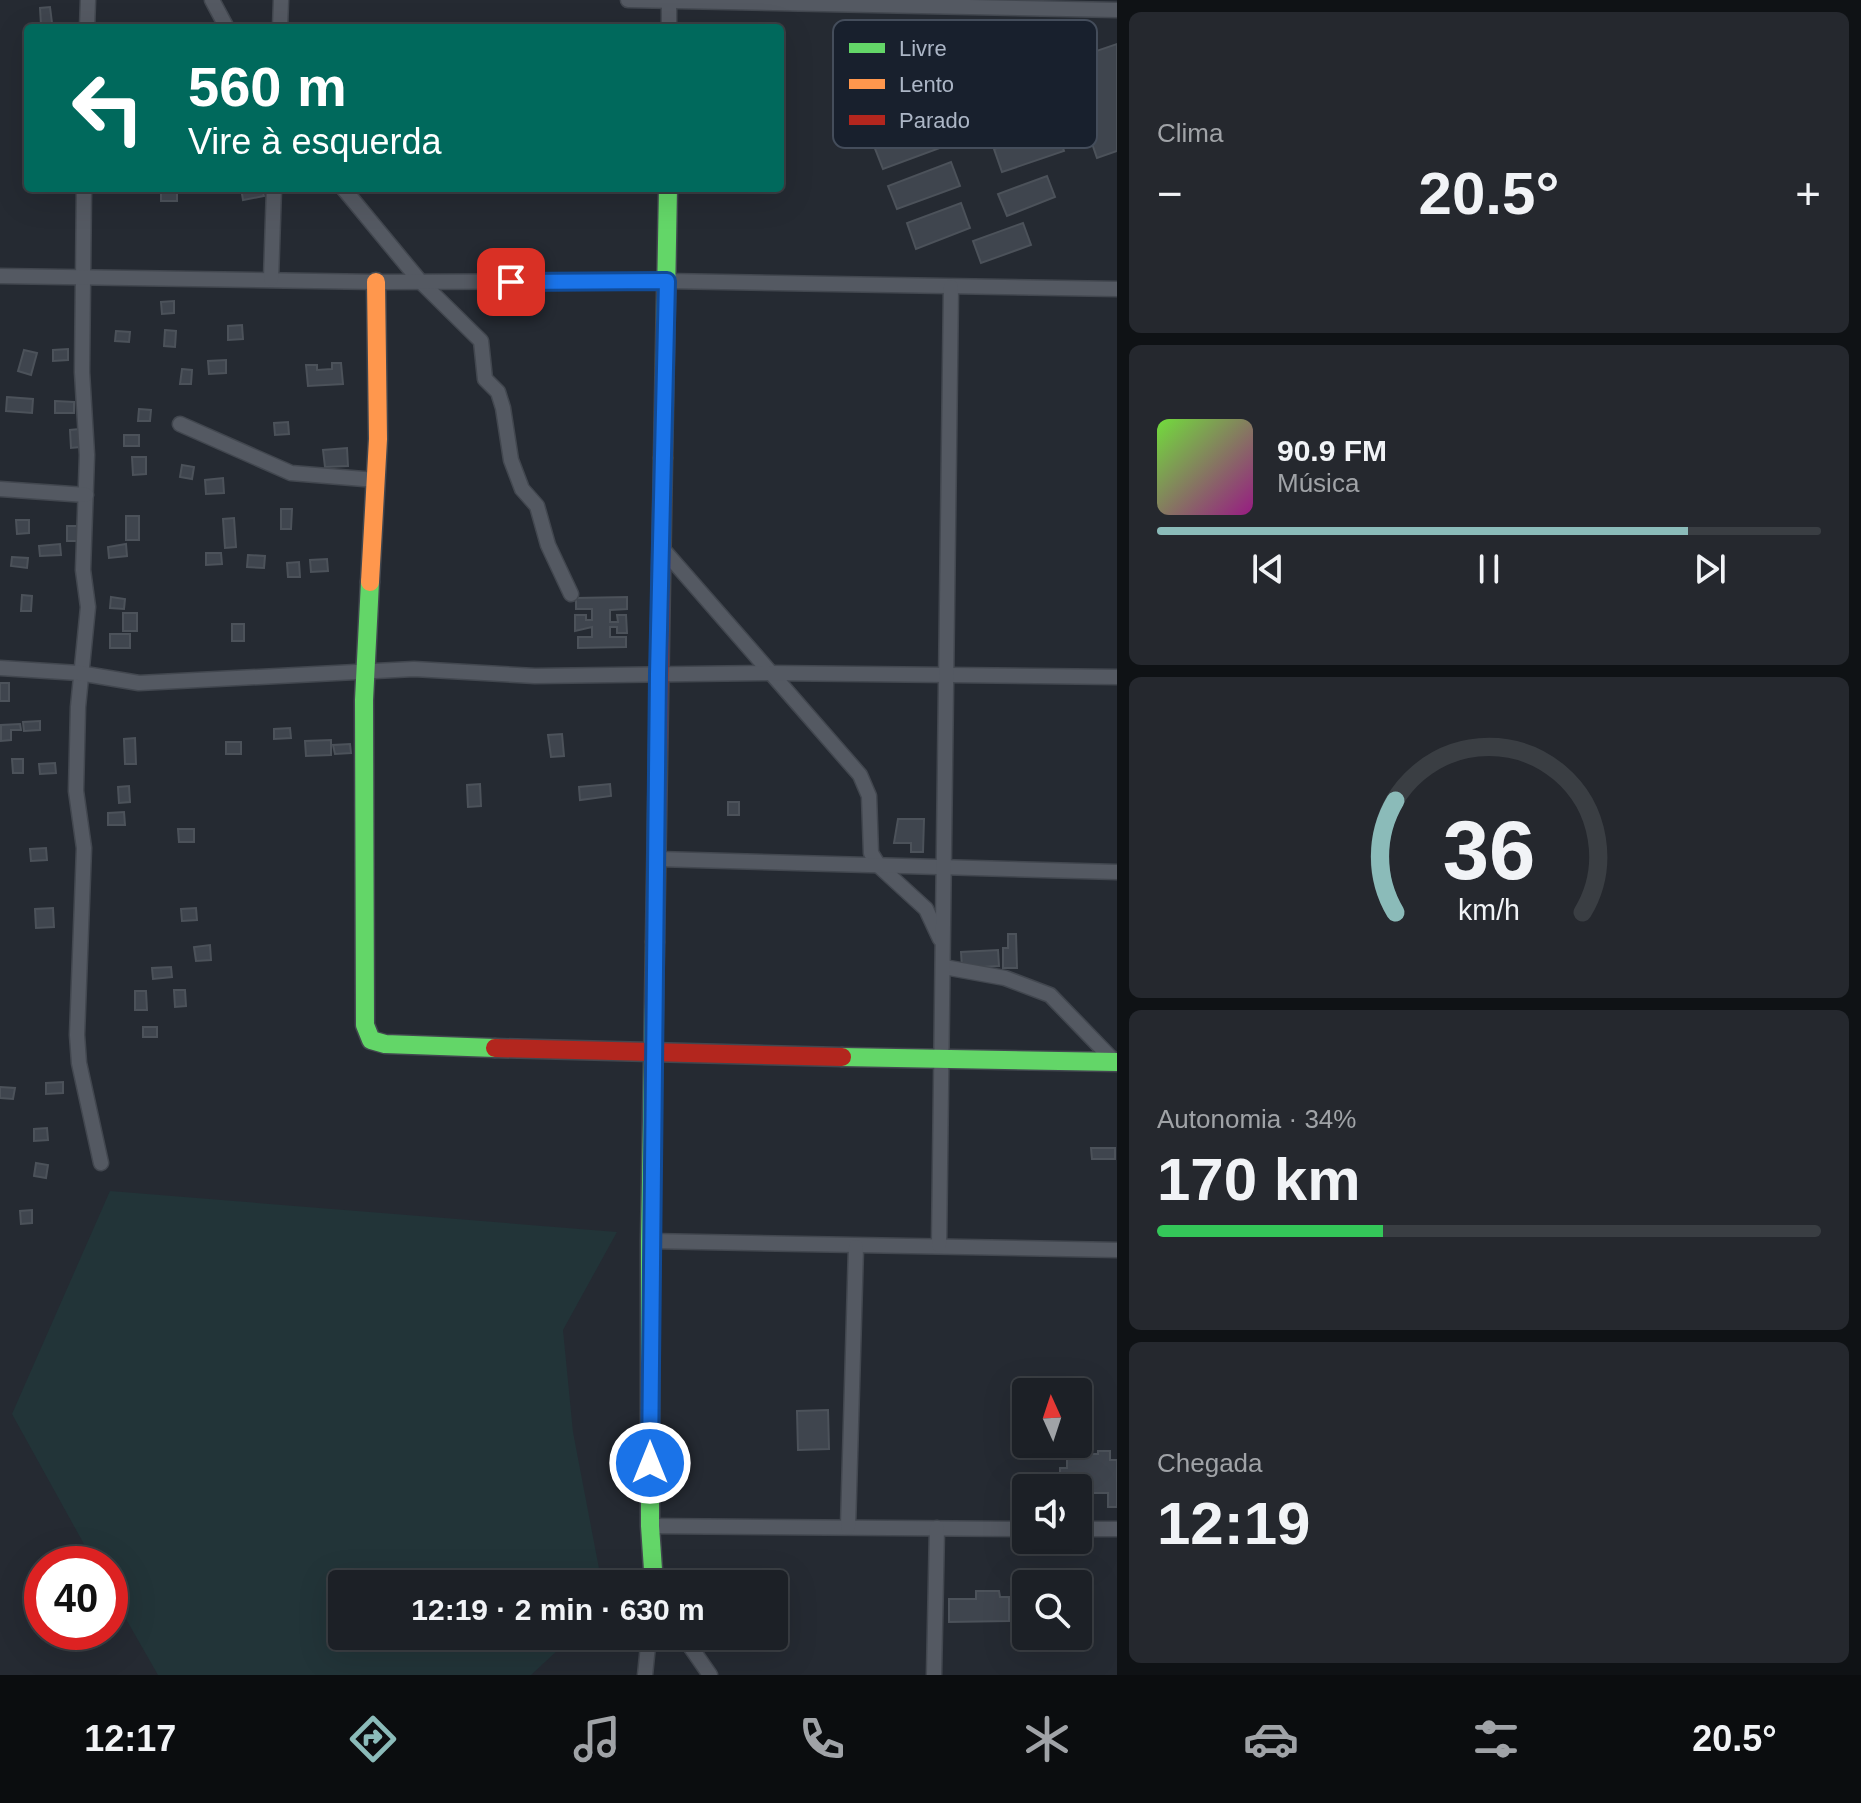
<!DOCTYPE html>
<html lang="pt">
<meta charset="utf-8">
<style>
:root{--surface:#1c2026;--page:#25282e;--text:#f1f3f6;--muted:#a0a3a7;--line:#3a3e43;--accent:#8bbbb9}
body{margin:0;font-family:Arial,sans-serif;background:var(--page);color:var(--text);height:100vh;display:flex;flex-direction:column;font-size:30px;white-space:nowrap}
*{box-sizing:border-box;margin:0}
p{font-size:26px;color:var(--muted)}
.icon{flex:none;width:44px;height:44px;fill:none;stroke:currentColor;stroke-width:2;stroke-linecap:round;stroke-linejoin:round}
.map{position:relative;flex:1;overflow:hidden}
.drawer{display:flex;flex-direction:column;gap:12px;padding:12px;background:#0f1215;width:744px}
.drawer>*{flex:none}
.guide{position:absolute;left:24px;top:24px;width:760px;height:168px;border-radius:8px;box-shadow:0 8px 32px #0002,0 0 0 2px var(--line);background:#00695c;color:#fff;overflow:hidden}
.needle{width:52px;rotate:357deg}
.fabs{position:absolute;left:1012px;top:1378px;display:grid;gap:16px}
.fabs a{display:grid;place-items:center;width:80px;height:80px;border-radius:8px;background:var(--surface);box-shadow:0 8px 32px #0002,0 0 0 2px var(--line);font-size:40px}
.speed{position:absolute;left:24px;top:1546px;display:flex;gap:16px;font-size:40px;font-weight:700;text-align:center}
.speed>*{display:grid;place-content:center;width:104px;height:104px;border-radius:50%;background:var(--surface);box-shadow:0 8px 32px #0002,0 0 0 2px var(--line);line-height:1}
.speed .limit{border:12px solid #d22;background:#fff;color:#111}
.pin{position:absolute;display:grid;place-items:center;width:68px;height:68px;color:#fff;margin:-34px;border-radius:16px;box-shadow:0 4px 12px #0006}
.me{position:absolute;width:88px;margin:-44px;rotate:0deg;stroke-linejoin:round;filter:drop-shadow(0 0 6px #0008)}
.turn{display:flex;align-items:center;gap:28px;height:168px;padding:0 32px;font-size:36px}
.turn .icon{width:104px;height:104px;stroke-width:2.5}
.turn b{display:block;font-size:56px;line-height:68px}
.big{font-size:60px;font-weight:700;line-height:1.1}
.drawer .widget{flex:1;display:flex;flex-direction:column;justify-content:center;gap:12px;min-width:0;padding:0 28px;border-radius:12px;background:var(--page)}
.drawer .dial{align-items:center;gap:0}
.dial svg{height:208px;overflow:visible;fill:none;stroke:var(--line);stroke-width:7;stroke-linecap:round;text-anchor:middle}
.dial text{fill:var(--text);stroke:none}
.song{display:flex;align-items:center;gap:24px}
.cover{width:96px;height:96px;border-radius:12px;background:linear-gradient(135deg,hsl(100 70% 55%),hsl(310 70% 35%))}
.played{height:8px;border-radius:4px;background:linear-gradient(90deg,var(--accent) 80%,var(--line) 80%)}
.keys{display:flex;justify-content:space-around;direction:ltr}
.heat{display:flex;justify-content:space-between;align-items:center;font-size:44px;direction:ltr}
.charge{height:12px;border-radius:6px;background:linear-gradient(90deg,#34c759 34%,var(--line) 0)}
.trip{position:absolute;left:328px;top:1570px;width:460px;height:80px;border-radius:8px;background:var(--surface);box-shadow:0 8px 32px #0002,0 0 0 2px var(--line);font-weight:700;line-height:80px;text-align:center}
.tab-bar{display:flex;height:128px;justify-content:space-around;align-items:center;background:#0b0d0f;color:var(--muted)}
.tab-bar .icon{width:56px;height:56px}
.tab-bar .selected{color:var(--accent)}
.tab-bar b{font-size:36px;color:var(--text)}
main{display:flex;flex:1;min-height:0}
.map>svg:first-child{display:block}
.green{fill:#223438}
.building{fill:#3f454e;stroke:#4c525a;stroke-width:2}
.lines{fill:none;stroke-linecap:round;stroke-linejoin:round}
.street-casing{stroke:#42474f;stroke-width:17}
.fast-casing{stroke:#42474f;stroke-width:21}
.slow-casing{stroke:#42474f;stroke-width:21}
.jam-casing{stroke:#42474f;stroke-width:21}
.street{stroke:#545962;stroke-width:14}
.fast{stroke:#63d668;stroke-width:18}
.slow{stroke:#ff974d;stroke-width:18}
.jam{stroke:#b3261e;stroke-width:18}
.route-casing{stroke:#114b97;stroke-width:20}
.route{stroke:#1a73e8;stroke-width:14}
.key{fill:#18202d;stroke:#444d5b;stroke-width:2}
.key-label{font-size:22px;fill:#acb6c6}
</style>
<main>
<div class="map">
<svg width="1117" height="1675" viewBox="0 0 1117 1675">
<rect width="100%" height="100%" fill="#252a32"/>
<polygon class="green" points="110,1191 617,1232 563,1330 573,1432 602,1584 342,1584 342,1636 573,1636 531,1675 158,1675 110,1591 110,1564 95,1564 12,1414"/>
<g class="building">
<polygon points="50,7 52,23 41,25 40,8"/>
<polygon points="1117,44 1117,151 1097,158 1064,62"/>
<polygon points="939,122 948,145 883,169 874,146"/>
<polygon points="1056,128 1064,151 1002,172 994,149"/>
<polygon points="951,162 960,186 897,209 888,186"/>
<polygon points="1047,176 1055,197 1007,216 998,194"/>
<polygon points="241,188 262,188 264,196 243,200"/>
<rect x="161" y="190" width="16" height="11"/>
<polygon points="961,203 970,228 916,249 907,223"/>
<polygon points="1023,223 1031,245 981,263 973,241"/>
<polygon points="174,301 174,313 162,314 161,302"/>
<polygon points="242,325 243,339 228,340 228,326"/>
<polygon points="165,330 176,331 175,347 164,346"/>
<polygon points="116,331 130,332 129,342 115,341"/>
<polygon points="68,349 68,360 53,361 53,350"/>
<polygon points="24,350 37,353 31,375 18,371"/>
<polygon points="226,360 226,373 209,374 208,361"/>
<polygon points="332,363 341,363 343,384 308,386 306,365 317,365 317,370 332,369"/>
<polygon points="182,369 192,370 191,384 180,384"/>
<polygon points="7,397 33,399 32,413 6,411"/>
<polygon points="55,401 74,402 74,413 55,413"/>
<polygon points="139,409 151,410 150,421 138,421"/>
<polygon points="288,422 289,434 275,435 274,423"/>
<polygon points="79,429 80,447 71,448 70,430"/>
<rect x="124" y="435" width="15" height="11"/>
<polygon points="347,448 348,466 325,467 323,450"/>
<polygon points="132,457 146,457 146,474 133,475"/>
<polygon points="182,465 194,467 192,479 180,477"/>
<polygon points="223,478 224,493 206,494 205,480"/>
<polygon points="281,509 292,509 291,529 281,529"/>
<rect x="126" y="516" width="13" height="24"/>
<polygon points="234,518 236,547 225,548 223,519"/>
<polygon points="16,520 29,520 29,533 17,534"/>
<rect x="67" y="526" width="11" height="15"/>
<polygon points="60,544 61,555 40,556 39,546"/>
<polygon points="126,544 127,556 109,558 108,547"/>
<polygon points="206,553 221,553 222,564 206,565"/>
<polygon points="248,555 265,556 264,568 247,567"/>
<polygon points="12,557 28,558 27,568 11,566"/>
<polygon points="327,559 328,571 311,572 310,560"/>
<polygon points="299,562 300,577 288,577 287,563"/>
<polygon points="22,595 32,596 31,611 21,611"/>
<polygon points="111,597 125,599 124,609 110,608"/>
<polygon points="627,597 627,609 610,610 610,622 618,622 617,615 626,615 627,633 617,633 617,627 610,627 610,637 626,637 626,647 578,648 578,637 592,637 592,627 575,631 575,615 586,615 586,620 592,620 592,609 576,609 576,598"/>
<rect x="123" y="613" width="14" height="18"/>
<rect x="232" y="624" width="12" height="17"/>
<rect x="110" y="634" width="20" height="14"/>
<rect x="0" y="683" width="9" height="18"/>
<polygon points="40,721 40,730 24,731 23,722"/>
<polygon points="20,724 21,730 11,730 11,740 1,741 1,725"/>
<polygon points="290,728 291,738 274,739 274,729"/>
<polygon points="562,734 564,756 551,757 548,735"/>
<polygon points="135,738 136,764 125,764 124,739"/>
<polygon points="331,740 331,755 306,756 305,741"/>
<rect x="226" y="742" width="15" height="12"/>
<polygon points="350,744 351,753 335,754 333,745"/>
<polygon points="12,759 23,759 23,773 13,773"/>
<polygon points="55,763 56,773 40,774 39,764"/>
<polygon points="480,784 481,806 468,807 467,785"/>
<polygon points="610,784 611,796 580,800 579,787"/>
<polygon points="129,786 130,802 119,803 118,787"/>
<rect x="728" y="802" width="11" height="13"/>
<polygon points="124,812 125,825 108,825 108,813"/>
<polygon points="898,819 924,819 923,852 911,852 911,843 894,843"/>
<polygon points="178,829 194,829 194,842 179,842"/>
<polygon points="46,848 47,860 31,861 30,849"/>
<polygon points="53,908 54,927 36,928 35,909"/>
<polygon points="196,908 197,920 182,921 181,909"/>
<polygon points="1008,934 1016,934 1017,968 1003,968 1003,948 1008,948"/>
<polygon points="210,945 211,960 196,961 194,947"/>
<polygon points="998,950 999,966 962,968 961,952"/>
<polygon points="171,967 172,977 153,979 152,968"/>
<polygon points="174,990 185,990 186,1006 175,1007"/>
<polygon points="135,991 146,991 147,1010 135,1010"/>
<rect x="143" y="1027" width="14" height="10"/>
<polygon points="63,1082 63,1093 46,1094 46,1083"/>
<polygon points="0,1087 15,1088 13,1099 0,1098"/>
<polygon points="47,1128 48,1140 34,1141 34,1129"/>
<polygon points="1091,1148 1115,1148 1115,1159 1092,1159"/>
<polygon points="36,1163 48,1165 46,1178 34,1176"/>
<polygon points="32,1210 32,1223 21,1224 20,1211"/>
<polygon points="828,1410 829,1449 798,1450 797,1411"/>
<polygon points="1098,1451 1110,1451 1110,1460 1117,1460 1117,1507 1108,1507 1108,1493 1085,1493 1085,1486 1060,1486 1060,1468 1067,1468 1067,1454 1098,1454"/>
<polygon points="976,1591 999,1591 1000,1597 1009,1597 1009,1621 949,1622 949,1599 976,1599"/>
</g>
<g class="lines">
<defs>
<g id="street">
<polyline points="212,0 227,28"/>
<polyline points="628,0 1117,10"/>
<polyline points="87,28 88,0"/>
<polyline points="280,28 281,0"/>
<polyline points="669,28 669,0"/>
<polyline points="84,188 82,372 87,455 83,570 88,607 78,707 76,791 84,848 77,1035 79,1063 101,1163"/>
<polyline points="343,188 419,280 481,341 485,379 498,392 503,408 511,460 522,489 537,506 548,545 571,594"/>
<polyline points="0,276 376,282 667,281 1117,289"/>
<polyline points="271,279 274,188"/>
<polyline points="180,424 291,473 376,480"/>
<polyline points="0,489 86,495"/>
<polyline points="661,547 860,775 869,796 871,853 879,866 926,909 940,939"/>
<polyline points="0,668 79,673 139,683 414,669 535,676 769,673 1117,677"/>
<polyline points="658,859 1117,872"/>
<polyline points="944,967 1005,978 1050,995 1114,1061"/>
<polyline points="650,1241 1117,1250"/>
<polyline points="939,1245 951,287"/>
<polyline points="650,1526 1026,1529"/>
<polyline points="848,1527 856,1247"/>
<polyline points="1078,1529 1117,1529"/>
<polyline points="683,1636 710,1675"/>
<polyline points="645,1675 649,1636"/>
<polyline points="934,1675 937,1528"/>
</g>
<g id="fast">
<polyline points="663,458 668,188"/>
<polyline points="370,582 364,700 365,1025 371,1040 385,1044 495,1048"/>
<polyline points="842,1057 1117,1062"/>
<polyline points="654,1584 650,1526 650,1241 655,942"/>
</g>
<polyline id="slow" points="370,582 378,439 376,282"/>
<g id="jam">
<polyline points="655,942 663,458"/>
<polyline points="495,1048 842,1057"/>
</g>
</defs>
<use href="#street" class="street-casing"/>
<use href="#fast" class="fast-casing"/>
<use href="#slow" class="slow-casing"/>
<use href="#jam" class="jam-casing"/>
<use href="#street" class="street"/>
<use href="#fast" class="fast"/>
<use href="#slow" class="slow"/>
<use href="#jam" class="jam"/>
</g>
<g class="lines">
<defs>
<polyline id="route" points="511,282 667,281 658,674 650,1463"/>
</defs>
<use href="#route" class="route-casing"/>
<use href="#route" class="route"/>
</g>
<rect x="833" y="20" width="264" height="128" rx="12" class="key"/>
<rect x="849" y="43" width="36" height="10" fill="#63d668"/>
<rect x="849" y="79" width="36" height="10" fill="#ff974d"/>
<rect x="849" y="115" width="36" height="10" fill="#b3261e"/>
<g class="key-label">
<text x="899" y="56">Livre</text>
<text x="899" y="92">Lento</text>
<text x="899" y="128">Parado</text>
</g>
</svg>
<div class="fabs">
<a><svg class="needle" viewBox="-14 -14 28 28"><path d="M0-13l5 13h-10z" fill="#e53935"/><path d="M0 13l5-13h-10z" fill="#a0a3a7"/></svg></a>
<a><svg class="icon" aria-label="sound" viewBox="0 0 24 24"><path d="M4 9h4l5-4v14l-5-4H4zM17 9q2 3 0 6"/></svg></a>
<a><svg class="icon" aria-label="search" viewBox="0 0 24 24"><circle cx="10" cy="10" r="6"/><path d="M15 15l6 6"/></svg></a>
</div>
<div class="speed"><div class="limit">40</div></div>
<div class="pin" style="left:511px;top:282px;background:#d93025"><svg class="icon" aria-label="arrive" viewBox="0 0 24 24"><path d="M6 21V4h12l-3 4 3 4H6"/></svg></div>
<svg class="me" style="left:650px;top:1463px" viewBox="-20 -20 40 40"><circle r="17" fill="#1a73e8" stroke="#fff" stroke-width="3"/><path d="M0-11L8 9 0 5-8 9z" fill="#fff"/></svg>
<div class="trip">12:19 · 2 min · 630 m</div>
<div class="guide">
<div class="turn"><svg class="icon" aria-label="left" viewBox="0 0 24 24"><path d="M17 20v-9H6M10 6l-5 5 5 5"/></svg><div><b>560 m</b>Vire à esquerda</div></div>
</div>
</div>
<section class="drawer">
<div class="widget"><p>Clima</p>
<div class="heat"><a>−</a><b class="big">20.5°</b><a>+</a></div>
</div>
<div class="widget">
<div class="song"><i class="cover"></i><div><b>90.9 FM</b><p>Música</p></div></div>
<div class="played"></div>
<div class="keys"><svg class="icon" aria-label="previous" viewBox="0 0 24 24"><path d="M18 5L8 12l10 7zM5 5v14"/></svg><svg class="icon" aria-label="pause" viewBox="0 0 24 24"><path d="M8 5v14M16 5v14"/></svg><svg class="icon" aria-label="next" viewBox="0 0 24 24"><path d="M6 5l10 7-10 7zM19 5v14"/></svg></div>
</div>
<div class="widget dial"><svg viewBox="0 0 100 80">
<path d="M14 69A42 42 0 1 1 86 69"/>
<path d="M14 69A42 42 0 0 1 14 26" stroke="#8bbbb9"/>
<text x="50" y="56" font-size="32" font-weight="700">36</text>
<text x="50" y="72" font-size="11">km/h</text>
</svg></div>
<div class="widget"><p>Autonomia · 34%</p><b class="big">170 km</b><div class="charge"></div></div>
<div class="widget"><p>Chegada</p><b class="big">12:19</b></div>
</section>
</main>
<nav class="tab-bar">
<b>12:17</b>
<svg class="icon selected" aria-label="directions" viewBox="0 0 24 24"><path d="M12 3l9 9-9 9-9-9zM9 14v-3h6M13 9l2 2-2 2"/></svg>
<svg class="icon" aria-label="music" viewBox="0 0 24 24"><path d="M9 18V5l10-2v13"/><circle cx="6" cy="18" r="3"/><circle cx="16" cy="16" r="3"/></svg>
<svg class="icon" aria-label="phone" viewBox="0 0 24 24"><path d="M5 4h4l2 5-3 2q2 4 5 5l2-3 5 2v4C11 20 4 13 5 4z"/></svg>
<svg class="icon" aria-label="climate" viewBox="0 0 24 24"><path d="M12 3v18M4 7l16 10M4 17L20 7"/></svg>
<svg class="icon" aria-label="car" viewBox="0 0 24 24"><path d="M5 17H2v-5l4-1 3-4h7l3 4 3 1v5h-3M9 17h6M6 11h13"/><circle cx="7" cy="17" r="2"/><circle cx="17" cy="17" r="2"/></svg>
<svg class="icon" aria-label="filters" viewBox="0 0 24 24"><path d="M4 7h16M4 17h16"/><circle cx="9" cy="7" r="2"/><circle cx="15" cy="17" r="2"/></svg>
<b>20.5°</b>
</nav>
